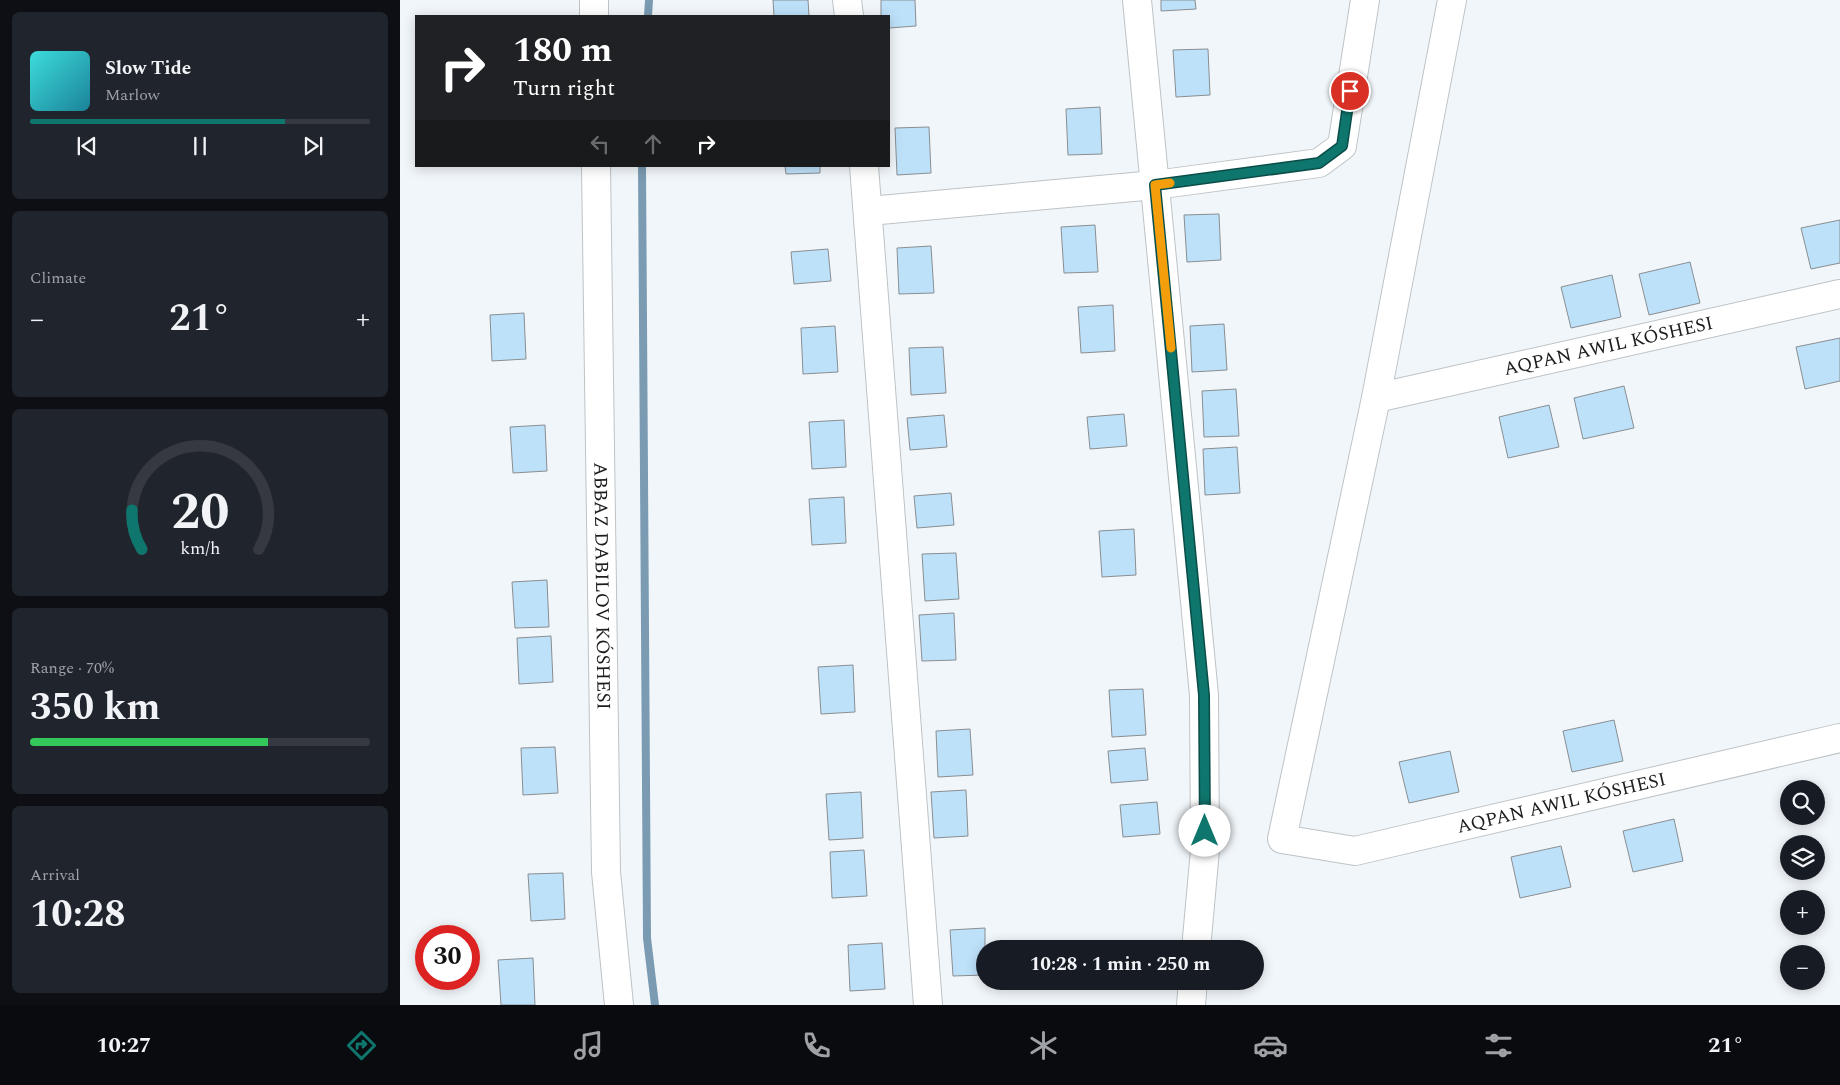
<!DOCTYPE html>
<meta charset="utf-8">
<style>
:root{--surface:#171b24;--page:#20242c;--text:#f1f3f6;--muted:#9ea1a6;--line:#363941;--accent:#0f766e}
body{margin:0;font-family:Spectral,serif;background:var(--page);color:var(--text);height:100vh;display:flex;flex-direction:column;font-size:19px;white-space:nowrap}
*{box-sizing:border-box;margin:0}
p{font-size:16px;color:var(--muted)}
.icon{flex:none;width:28px;height:28px;fill:none;stroke:currentColor;stroke-width:2;stroke-linecap:round;stroke-linejoin:round}
.map{position:relative;flex:1;overflow:hidden}
.sheet{display:flex;flex-direction:column;gap:12px;padding:12px;background:#0d0f14;width:400px}
.sheet>*{flex:none}
.guide{position:absolute;left:15px;top:15px;width:475px;height:152px;border-radius:0px;box-shadow:0 2px 12px #0003;background:#202124;color:#fff;overflow:hidden}
.fabs{position:absolute;left:1380px;top:780px;display:grid;gap:10px}
.fabs a{display:grid;place-items:center;width:45px;height:45px;border-radius:50%;background:var(--surface);box-shadow:0 2px 12px #0003;font-size:25px}
.speed{position:absolute;left:15px;top:925px;display:flex;gap:10px;font-size:25px;font-weight:700;text-align:center}
.speed>*{display:grid;place-content:center;width:65px;height:65px;border-radius:50%;background:var(--surface);box-shadow:0 2px 12px #0003;line-height:1}
.speed .limit{border:8px solid #d22;background:#fff;color:#111}
.pin{position:absolute;display:grid;place-items:center;width:42px;height:42px;color:#fff;margin:-21px;border:2px solid #fff;border-radius:50%;box-shadow:0 1px 5px #0007}
.me{position:absolute;width:55px;margin:-28px;rotate:0deg;stroke-linejoin:round;filter:drop-shadow(0 0 4px #0008)}
.turn{display:flex;align-items:center;gap:18px;height:105px;padding:0 15px;font-size:22px}
.turn .icon{width:65px;height:65px;stroke-width:2.5}
.turn b{display:block;font-size:35px;line-height:42px}
.lanes{display:flex;align-items:center;height:48px;padding:0 15px;background:#0003;justify-content:center;gap:25px;direction:ltr}
.lanes .off{opacity:.35}
.big{font-size:38px;font-weight:700;line-height:1.1}
.sheet .card{flex:1;display:flex;flex-direction:column;justify-content:center;gap:8px;min-width:0;padding:0 18px;border-radius:8px;background:var(--page)}
.sheet .dial{align-items:center;gap:0}
.dial svg{height:130px;overflow:visible;fill:none;stroke:var(--line);stroke-width:7;stroke-linecap:round;text-anchor:middle}
.dial text{fill:var(--text);stroke:none}
.song{display:flex;align-items:center;gap:15px}
.cover{width:60px;height:60px;border-radius:8px;background:linear-gradient(135deg,hsl(180 70% 55%),hsl(190 70% 35%))}
.played{height:5px;border-radius:2px;background:linear-gradient(90deg,var(--accent) 75%,var(--line) 75%)}
.keys{display:flex;justify-content:space-around;direction:ltr}
.heat{display:flex;justify-content:space-between;align-items:center;font-size:28px;direction:ltr}
.charge{height:8px;border-radius:4px;background:linear-gradient(90deg,#34c759 70%,var(--line) 0)}
.trip{position:absolute;left:576px;top:940px;width:288px;height:50px;border-radius:25px;background:var(--surface);box-shadow:0 2px 12px #0003;font-weight:700;line-height:50px;text-align:center}
.dock{display:flex;height:80px;justify-content:space-around;align-items:center;background:#090b0e;color:var(--muted)}
.dock .icon{width:35px;height:35px}
.dock .current{color:var(--accent)}
.dock b{font-size:22px;color:var(--text)}
main{display:flex;flex:1;min-height:0}
.map>svg:first-child{display:block}
.lines{fill:none;stroke-linecap:round;stroke-linejoin:round}
.stream{stroke:#7a9bb2;stroke-width:8}
.building{fill:#bee1fa;stroke:#898e91}
.minor-casing{stroke:#bdc3c6;stroke-width:30}
.minor{stroke:#fff;stroke-width:28}
.route-casing{stroke:#0a4d48;stroke-width:12}
.route{stroke:#0f766e;stroke-width:9}
.slow{stroke:#f59e0b;stroke-width:9}
.labels{text-anchor:middle;dominant-baseline:central;stroke-width:4.5;stroke-linejoin:round;paint-order:stroke}
.street-label{font-size:19px;fill:#1a1c1d;stroke:#fff}
</style>
<main>
<section class="sheet">
<div class="card">
<div class="song"><i class="cover"></i><div><b>Slow Tide</b><p>Marlow</p></div></div>
<div class="played"></div>
<div class="keys"><svg class="icon" aria-label="previous" viewBox="0 0 24 24"><path d="M18 5L8 12l10 7zM5 5v14"/></svg><svg class="icon" aria-label="pause" viewBox="0 0 24 24"><path d="M8 5v14M16 5v14"/></svg><svg class="icon" aria-label="next" viewBox="0 0 24 24"><path d="M6 5l10 7-10 7zM19 5v14"/></svg></div>
</div>
<div class="card"><p>Climate</p>
<div class="heat"><a>−</a><b class="big">21°</b><a>+</a></div>
</div>
<div class="card dial"><svg viewBox="0 0 100 80">
<path d="M14 69A42 42 0 1 1 86 69"/>
<path d="M14 69A42 42 0 0 1 8 45" stroke="#0f766e"/>
<text x="50" y="56" font-size="32" font-weight="700">20</text>
<text x="50" y="72" font-size="11">km/h</text>
</svg></div>
<div class="card"><p>Range · 70%</p><b class="big">350 km</b><div class="charge"></div></div>
<div class="card"><p>Arrival</p><b class="big">10:28</b></div>
</section>
<div class="map">
<svg width="1440" height="1005" viewBox="0 0 1440 1005">
<rect width="100%" height="100%" fill="#f1f6fa"/>
<g class="lines">
<g class="stream">
<polyline points="248,16 249,0"/>
<polyline points="242,166 247,938 255,1005"/>
</g>
</g>
<g class="building">
<polygon points="373,0 408,0 409,16 374,16"/>
<polygon points="481,0 515,0 516,26 489,28 489,16 481,16"/>
<polygon points="761,0 795,0 796,9 761,11"/>
<polygon points="808,49 810,95 776,97 773,50"/>
<polygon points="700,107 702,154 668,155 666,109"/>
<polygon points="529,127 531,173 497,175 495,128"/>
<polygon points="385,166 420,166 420,173 386,174"/>
<polygon points="819,214 821,260 787,262 784,215"/>
<polygon points="1440,220 1440,263 1411,269 1401,228"/>
<polygon points="695,225 698,272 664,273 661,227"/>
<polygon points="531,246 534,293 499,294 497,248"/>
<polygon points="428,249 431,281 394,284 391,252"/>
<polygon points="1290,262 1300,303 1249,315 1239,274"/>
<polygon points="1212,275 1221,317 1171,328 1161,287"/>
<polygon points="713,305 715,351 681,353 678,307"/>
<polygon points="124,313 126,359 92,361 90,315"/>
<polygon points="824,324 827,370 792,372 790,326"/>
<polygon points="435,326 438,372 403,374 401,328"/>
<polygon points="1440,338 1440,381 1405,389 1396,347"/>
<polygon points="543,347 546,393 511,395 509,348"/>
<polygon points="1224,386 1234,428 1183,439 1174,398"/>
<polygon points="836,389 839,436 804,437 802,391"/>
<polygon points="1149,405 1159,447 1108,458 1099,417"/>
<polygon points="724,414 727,446 690,449 687,417"/>
<polygon points="544,415 547,447 510,450 507,418"/>
<polygon points="444,420 446,467 412,469 409,422"/>
<polygon points="145,425 147,471 113,473 110,427"/>
<polygon points="837,447 840,493 805,495 803,449"/>
<polygon points="551,493 554,525 517,528 514,496"/>
<polygon points="444,497 446,543 412,545 409,499"/>
<polygon points="734,529 736,575 702,577 699,531"/>
<polygon points="556,553 559,599 525,601 522,554"/>
<polygon points="147,580 149,627 115,628 112,582"/>
<polygon points="554,613 556,660 522,661 519,615"/>
<polygon points="151,636 153,682 119,684 117,638"/>
<polygon points="453,665 455,712 421,714 418,667"/>
<polygon points="743,689 746,735 712,737 709,690"/>
<polygon points="1214,720 1223,761 1172,772 1163,731"/>
<polygon points="570,729 573,775 538,777 536,731"/>
<polygon points="155,747 158,793 123,795 121,748"/>
<polygon points="745,748 748,780 711,783 708,751"/>
<polygon points="1050,751 1059,792 1009,803 999,762"/>
<polygon points="566,790 568,836 534,838 531,792"/>
<polygon points="461,792 463,838 429,840 426,794"/>
<polygon points="757,802 760,834 723,837 720,805"/>
<polygon points="1274,819 1283,861 1233,872 1223,831"/>
<polygon points="1161,846 1171,887 1120,898 1111,857"/>
<polygon points="464,850 467,896 432,898 430,852"/>
<polygon points="163,873 165,919 131,921 128,874"/>
<polygon points="585,928 585,975 553,976 550,930"/>
<polygon points="482,943 485,989 450,991 448,945"/>
<polygon points="133,958 135,1005 101,1005 98,960"/>
</g>
<g class="lines">
<defs>
<g id="minor">
<polyline points="194,0 194,16"/>
<polyline points="447,0 449,16"/>
<polyline points="737,0 804,695 805,850 796,949"/>
<path id="s1" d="M1052 0 976 398 882 839 955 851 1440 738"/>
<path id="s2" d="M196 166 206 872 219 1005"/>
<polyline points="464,166 528,1005"/>
<polyline points="469,211 755,185 919,163 942,146 965,0"/>
<path id="s3" d="M976 398 1440 294"/>
<polyline points="791,1005 793,981"/>
</g>
</defs>
<use href="#minor" class="minor-casing"/>
<use href="#minor" class="minor"/>
</g>
<g class="lines">
<defs>
<polyline id="route" points="805,831 804,695 755,185 919,163 942,146 950,91"/>
</defs>
<use href="#route" class="route-casing"/>
<use href="#route" class="route"/>
<polyline class="slow" points="770,183 755,185 771,348"/>
</g>
<g class="labels">
<g class="street-label">
<text stroke="none"><textPath href="#s3" startOffset="238">AQPAN AWIL KÓSHESI</textPath></text>
<text stroke="none"><textPath href="#s2" startOffset="420">ABBAZ DABILOV KÓSHESI</textPath></text>
<text stroke="none"><textPath href="#s1" startOffset="1142">AQPAN AWIL KÓSHESI</textPath></text>
</g>
</g>
</svg>
<div class="fabs">
<a><svg class="icon" aria-label="search" viewBox="0 0 24 24"><circle cx="10" cy="10" r="6"/><path d="M15 15l6 6"/></svg></a>
<a><svg class="icon" aria-label="layers" viewBox="0 0 24 24"><path d="M12 4l9 5-9 5-9-5zM3 14l9 5 9-5"/></svg></a>
<a>+</a>
<a>−</a>
</div>
<div class="speed"><div class="limit">30</div></div>
<div class="pin" style="left:950px;top:91px;background:#d93025"><svg class="icon" aria-label="arrive" viewBox="0 0 24 24"><path d="M6 21V4h12l-3 4 3 4H6"/></svg></div>
<svg class="me" style="left:805px;top:831px" viewBox="-20 -20 40 40"><circle r="19" fill="#fff"/><path d="M0-13L10 11 0 6-10 11z" fill="#0f766e"/></svg>
<div class="trip">10:28 · 1 min · 250 m</div>
<div class="guide">
<div class="turn"><svg class="icon" aria-label="right" viewBox="0 0 24 24"><path d="M7 20v-9h11M14 6l5 5-5 5"/></svg><div><b>180 m</b>Turn right</div></div>
<div class="lanes"><svg class="icon off" aria-label="left" viewBox="0 0 24 24"><path d="M17 20v-9H6M10 6l-5 5 5 5"/></svg><svg class="icon off" aria-label="ahead" viewBox="0 0 24 24"><path d="M12 20V5M6 11l6-6 6 6"/></svg><svg class="icon" aria-label="right" viewBox="0 0 24 24"><path d="M7 20v-9h11M14 6l5 5-5 5"/></svg></div>
</div>
</div>
</main>
<nav class="dock">
<b>10:27</b>
<svg class="icon current" aria-label="directions" viewBox="0 0 24 24"><path d="M12 3l9 9-9 9-9-9zM9 14v-3h6M13 9l2 2-2 2"/></svg>
<svg class="icon" aria-label="music" viewBox="0 0 24 24"><path d="M9 18V5l10-2v13"/><circle cx="6" cy="18" r="3"/><circle cx="16" cy="16" r="3"/></svg>
<svg class="icon" aria-label="phone" viewBox="0 0 24 24"><path d="M5 4h4l2 5-3 2q2 4 5 5l2-3 5 2v4C11 20 4 13 5 4z"/></svg>
<svg class="icon" aria-label="climate" viewBox="0 0 24 24"><path d="M12 3v18M4 7l16 10M4 17L20 7"/></svg>
<svg class="icon" aria-label="car" viewBox="0 0 24 24"><path d="M5 17H2v-5l4-1 3-4h7l3 4 3 1v5h-3M9 17h6M6 11h13"/><circle cx="7" cy="17" r="2"/><circle cx="17" cy="17" r="2"/></svg>
<svg class="icon" aria-label="filters" viewBox="0 0 24 24"><path d="M4 7h16M4 17h16"/><circle cx="9" cy="7" r="2"/><circle cx="15" cy="17" r="2"/></svg>
<b>21°</b>
</nav>
